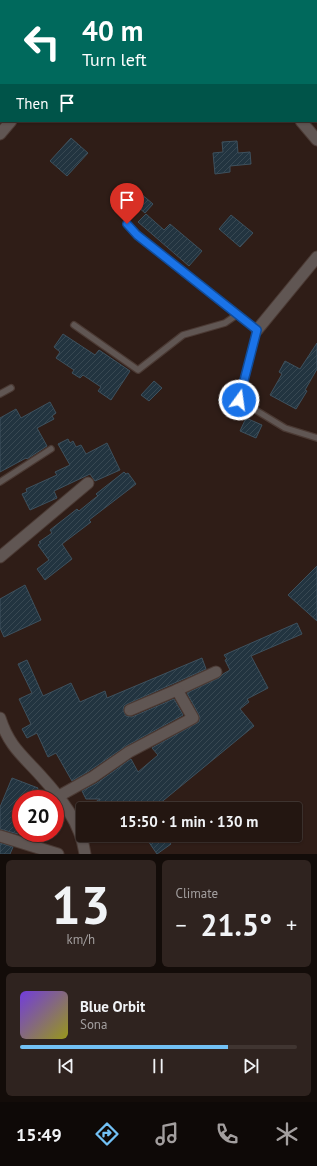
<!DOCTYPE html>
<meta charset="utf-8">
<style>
:root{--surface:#231611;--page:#2f231f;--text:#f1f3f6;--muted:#a39f9f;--line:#403531;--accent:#72c1f5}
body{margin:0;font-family:"PT Sans",sans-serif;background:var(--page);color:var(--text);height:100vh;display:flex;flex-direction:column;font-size:15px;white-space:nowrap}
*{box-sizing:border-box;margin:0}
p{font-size:13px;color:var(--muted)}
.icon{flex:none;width:22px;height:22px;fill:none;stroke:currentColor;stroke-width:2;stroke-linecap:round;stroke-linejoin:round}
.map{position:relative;height:854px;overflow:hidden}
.panel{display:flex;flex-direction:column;gap:6px;padding:6px;background:#130c09;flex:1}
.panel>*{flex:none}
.banner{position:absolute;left:0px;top:0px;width:317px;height:122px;box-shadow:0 1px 3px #0004,0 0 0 1px var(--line);background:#00695c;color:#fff;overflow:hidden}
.speed{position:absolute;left:12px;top:790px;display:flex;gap:8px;font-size:20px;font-weight:700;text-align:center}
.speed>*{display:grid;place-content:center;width:52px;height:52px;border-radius:50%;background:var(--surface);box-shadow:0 1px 3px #0004,0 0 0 1px var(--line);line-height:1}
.speed .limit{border:6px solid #d22;background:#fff;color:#111}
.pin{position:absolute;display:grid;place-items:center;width:34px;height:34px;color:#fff;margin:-41px -17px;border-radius:50% 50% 50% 0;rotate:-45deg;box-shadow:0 0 4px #0007}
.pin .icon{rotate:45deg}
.me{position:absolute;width:44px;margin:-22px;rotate:14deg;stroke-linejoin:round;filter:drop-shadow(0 0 3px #0008)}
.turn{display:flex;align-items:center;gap:14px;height:84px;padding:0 16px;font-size:18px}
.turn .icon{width:52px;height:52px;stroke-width:2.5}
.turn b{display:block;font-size:28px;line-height:34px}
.then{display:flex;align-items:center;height:38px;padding:0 16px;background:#0003;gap:8px;font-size:15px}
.big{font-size:30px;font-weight:700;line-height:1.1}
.panel .card{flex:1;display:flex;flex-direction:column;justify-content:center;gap:6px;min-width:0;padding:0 14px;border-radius:6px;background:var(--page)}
.panel .dial{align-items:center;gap:0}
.dial b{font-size:52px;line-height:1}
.song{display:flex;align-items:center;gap:12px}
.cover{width:48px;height:48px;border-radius:6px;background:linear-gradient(135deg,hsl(260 70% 55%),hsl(60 70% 35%))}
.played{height:4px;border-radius:2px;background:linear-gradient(90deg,var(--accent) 75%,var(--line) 75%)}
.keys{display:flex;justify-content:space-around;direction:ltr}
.heat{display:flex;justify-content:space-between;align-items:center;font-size:22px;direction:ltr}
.panel .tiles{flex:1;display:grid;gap:6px;grid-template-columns:1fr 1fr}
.card:last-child{grid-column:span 2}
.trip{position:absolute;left:76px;top:802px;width:226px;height:40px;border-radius:4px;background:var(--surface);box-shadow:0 1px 3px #0004,0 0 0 1px var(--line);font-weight:700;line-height:40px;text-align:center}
.tab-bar{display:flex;height:64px;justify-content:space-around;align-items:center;background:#0e0907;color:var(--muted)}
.tab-bar .icon{width:28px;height:28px}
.tab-bar .current{color:var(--accent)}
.tab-bar b{font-size:18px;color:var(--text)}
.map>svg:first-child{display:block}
.building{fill:url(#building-hatch);stroke:#3e515e}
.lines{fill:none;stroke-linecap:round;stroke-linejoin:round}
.service-casing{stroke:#4b3a34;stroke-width:8}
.minor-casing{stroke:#4b3a34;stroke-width:13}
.tertiary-casing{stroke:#4b3a34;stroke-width:13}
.service{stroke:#605653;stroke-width:5.5}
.minor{stroke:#605653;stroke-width:11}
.tertiary{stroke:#605653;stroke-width:11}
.route-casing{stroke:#114b97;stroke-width:10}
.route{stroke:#1a73e8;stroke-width:7}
</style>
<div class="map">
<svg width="317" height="854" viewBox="0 0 317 854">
<defs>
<pattern id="building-hatch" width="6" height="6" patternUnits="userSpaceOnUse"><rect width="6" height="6" fill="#223440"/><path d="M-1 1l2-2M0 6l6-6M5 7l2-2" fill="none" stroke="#384852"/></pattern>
</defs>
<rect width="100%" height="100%" fill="#2f1d17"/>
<g class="building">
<polygon points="71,138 88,153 67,176 50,161"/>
<polygon points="237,141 238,153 250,152 251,164 230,166 230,172 215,174 213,153 223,152 222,142"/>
<polygon points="139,192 153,204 145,213 131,201"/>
<polygon points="146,214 164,230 170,224 202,251 189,266 138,222"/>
<polygon points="231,215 253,233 240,247 219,229"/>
<polygon points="63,334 95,355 99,350 130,371 111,400 98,391 101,387 83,375 80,378 72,373 74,370 56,358 60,352 54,347"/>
<polygon points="317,343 317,369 305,390 307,391 296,409 270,395 282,374 279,372 285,361 300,369"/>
<polygon points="154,381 162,388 149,401 141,395"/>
<polygon points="227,390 235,397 227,407 218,400"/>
<polygon points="50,402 56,413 52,416 54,419 37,428 47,446 27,459 26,458 0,472 0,418 16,409 21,418"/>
<polygon points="246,418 262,425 256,438 240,431"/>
<polygon points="68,439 70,443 73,441 76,447 81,445 86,454 107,443 120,470 95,481 90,474 54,491 57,498 30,510 22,494 27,492 26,489 57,475 55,472 70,465 58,444"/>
<polygon points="124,472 126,474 128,473 136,484 89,520 91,522 62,544 72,559 45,580 37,569 49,560 38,545 41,543 39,542 52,533 50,530 77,509 79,511 95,498 98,496 96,494"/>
<polygon points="317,566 317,621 288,595"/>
<polygon points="25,585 41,620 4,637 0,628 0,599"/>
<polygon points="297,623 302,634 251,656 268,688 247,699 249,702 240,709 254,726 153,809 125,809 121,805 116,809 85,809 100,799 86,799 82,791 97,783 131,759 138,772 158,755 152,748 199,722 200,718 199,715 187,693 219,678 223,674 230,670 225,660 227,659 224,655"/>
<polygon points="202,658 206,669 127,704 124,706 123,710 126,716 132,717 174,699 183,715 126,746 89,771 72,781 56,753 48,757 37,733 27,738 22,729 31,724 19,699 32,693 18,664 27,660 43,696 71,683 80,702 105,691 107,698"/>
<polygon points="12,778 38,788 33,799 21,799 21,828 18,834 0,829 0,807"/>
<polygon points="144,835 164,835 171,844 157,854"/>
<polygon points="0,843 13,847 10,854 0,854"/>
</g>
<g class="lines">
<defs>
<g id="service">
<polyline points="127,224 137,235 257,330 239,400 285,428 317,438"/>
<polyline points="74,325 138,370 183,335 225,323 238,314"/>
<polyline points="0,394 11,388"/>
<polyline points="0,482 51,449"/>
</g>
<g id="minor">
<polyline points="199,0 200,1"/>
<polyline points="301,121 317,140"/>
<polyline points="257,330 317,257"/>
<polyline points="0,557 88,483"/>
<polyline points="130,710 177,690 216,672"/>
<path d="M0 718C9 746 22 755 40 775 61 798 81 823 85 854"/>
<polyline points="59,796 93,777 129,752 193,718 177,690"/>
<polyline points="0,836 58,854"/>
</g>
<g id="tertiary">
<polyline points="116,1 117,0"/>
<polyline points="0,134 11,121"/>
</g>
</defs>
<use href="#service" class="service-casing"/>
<use href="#minor" class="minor-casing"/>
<use href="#tertiary" class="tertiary-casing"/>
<use href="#service" class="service"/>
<use href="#minor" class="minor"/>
<use href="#tertiary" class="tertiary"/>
</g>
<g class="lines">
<defs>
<polyline id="route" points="127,224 137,235 257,330 239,400"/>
</defs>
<use href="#route" class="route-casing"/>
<use href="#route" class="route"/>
</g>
</svg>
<div class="speed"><div class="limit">20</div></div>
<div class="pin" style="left:127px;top:224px;background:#d93025"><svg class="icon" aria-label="arrive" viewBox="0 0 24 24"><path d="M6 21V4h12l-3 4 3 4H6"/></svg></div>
<svg class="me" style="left:239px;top:400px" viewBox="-20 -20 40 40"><circle r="17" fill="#1a73e8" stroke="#fff" stroke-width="3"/><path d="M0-11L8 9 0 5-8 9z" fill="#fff"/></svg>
<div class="trip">15:50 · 1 min · 130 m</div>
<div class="banner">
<div class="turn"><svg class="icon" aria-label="left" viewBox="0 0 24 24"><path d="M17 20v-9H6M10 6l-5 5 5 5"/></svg><div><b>40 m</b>Turn left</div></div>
<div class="then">Then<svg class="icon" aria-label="arrive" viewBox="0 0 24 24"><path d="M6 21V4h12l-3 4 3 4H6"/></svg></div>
</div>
</div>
<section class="panel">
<div class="tiles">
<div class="card dial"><b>13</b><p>km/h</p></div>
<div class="card"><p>Climate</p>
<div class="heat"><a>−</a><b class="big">21.5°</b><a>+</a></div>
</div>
<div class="card">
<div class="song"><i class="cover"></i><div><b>Blue Orbit</b><p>Sona</p></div></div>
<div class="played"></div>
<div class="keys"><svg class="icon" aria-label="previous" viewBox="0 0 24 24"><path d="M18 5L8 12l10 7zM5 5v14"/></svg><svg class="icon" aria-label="pause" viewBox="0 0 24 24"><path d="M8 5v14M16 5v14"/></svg><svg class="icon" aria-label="next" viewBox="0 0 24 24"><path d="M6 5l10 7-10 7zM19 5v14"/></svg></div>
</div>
</div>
</section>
<nav class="tab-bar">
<b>15:49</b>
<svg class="icon current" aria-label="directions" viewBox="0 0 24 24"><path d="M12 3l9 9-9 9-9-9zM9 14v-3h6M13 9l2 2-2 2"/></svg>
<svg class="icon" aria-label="music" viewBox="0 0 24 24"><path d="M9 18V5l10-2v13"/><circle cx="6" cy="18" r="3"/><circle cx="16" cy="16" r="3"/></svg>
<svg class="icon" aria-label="phone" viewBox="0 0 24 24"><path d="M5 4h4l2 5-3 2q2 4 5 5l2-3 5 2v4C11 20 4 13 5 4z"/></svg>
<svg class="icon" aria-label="climate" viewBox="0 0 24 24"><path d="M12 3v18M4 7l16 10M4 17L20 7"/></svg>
</nav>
